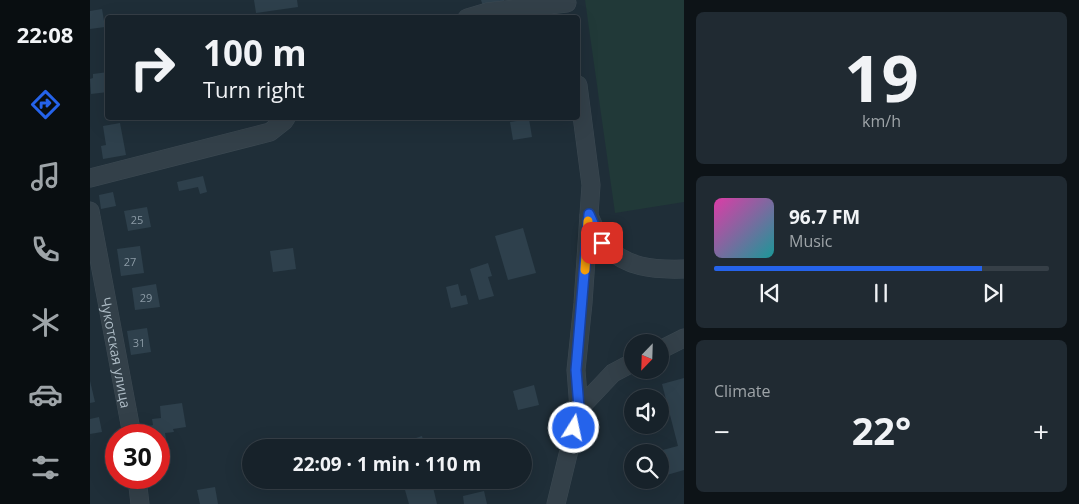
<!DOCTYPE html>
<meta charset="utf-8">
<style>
:root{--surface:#17222a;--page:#202a32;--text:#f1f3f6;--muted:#9ea4a8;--line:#363f47;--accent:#2563eb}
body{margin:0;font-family:"Open Sans",sans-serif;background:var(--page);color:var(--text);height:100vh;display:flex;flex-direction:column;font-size:19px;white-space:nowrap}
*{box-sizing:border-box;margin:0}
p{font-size:16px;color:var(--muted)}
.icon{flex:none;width:28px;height:28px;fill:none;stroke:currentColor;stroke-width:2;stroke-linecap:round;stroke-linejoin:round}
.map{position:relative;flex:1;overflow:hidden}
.sheet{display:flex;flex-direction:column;gap:12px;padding:12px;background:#0d1317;width:395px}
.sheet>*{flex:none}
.guide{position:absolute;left:15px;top:15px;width:475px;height:105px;border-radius:5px;box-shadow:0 5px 20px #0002,0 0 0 1px var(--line);background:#17222a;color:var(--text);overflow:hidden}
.needle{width:32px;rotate:203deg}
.buttons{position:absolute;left:534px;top:334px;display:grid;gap:10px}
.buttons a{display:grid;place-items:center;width:45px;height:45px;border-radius:50%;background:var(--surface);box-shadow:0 5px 20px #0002,0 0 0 1px var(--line);font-size:25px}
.speed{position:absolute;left:15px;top:424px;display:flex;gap:10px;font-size:25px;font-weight:700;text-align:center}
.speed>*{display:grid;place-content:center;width:65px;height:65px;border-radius:50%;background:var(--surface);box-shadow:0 5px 20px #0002,0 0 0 1px var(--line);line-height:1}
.speed .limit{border:8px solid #d22;background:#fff;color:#111}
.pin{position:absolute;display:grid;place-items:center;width:42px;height:42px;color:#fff;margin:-21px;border-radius:10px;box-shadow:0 2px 8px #0006}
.me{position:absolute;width:55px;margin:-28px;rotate:10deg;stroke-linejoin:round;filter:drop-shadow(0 0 4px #0008)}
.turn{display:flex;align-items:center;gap:18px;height:105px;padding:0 15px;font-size:22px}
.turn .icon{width:65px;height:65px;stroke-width:2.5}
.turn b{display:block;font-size:35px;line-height:42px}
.big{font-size:38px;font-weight:700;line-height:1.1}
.sheet .widget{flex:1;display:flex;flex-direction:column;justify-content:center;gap:8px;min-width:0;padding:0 18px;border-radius:8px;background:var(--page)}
.sheet .dial{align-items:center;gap:0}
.dial b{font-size:65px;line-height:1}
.song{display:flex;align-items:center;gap:15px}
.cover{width:60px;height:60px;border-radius:8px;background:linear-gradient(135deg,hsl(320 70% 55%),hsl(180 70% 35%))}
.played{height:5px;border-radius:2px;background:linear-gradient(90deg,var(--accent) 80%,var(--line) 80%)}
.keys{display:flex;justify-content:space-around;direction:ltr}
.heat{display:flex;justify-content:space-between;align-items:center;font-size:28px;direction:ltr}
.trip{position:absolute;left:152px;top:439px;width:290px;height:50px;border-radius:25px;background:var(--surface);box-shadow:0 5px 20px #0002,0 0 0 1px var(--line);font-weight:700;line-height:50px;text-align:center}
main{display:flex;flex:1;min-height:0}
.menu{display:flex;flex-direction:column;width:90px;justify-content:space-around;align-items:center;background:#090e11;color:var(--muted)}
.menu .icon{width:35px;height:35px}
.menu .on{color:var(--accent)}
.menu b{font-size:22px;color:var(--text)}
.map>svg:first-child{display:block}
.green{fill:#213938}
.building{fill:#2e404c}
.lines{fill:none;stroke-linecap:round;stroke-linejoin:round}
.minor-casing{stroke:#3c4952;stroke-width:19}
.minor{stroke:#334049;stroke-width:18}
.route-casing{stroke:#184099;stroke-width:12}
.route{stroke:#2563eb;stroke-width:9}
.slow{stroke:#f59e0b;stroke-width:9}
.labels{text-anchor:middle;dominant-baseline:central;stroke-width:5;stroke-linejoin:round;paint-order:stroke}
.number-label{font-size:11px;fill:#8c9ba6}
.street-label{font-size:14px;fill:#adbbc5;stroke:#18252d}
</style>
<main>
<nav class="menu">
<b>22:08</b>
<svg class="icon on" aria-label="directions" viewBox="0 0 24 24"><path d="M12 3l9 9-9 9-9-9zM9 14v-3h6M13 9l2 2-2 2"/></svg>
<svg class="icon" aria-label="music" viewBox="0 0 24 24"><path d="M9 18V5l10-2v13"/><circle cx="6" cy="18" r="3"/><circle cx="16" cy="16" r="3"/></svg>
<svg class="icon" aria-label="phone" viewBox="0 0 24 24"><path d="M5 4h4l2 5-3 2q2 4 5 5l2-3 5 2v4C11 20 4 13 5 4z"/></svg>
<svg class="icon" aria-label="climate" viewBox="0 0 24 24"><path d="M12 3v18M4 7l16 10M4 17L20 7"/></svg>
<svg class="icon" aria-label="car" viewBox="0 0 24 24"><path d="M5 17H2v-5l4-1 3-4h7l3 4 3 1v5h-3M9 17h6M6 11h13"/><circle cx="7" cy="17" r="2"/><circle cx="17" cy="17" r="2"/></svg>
<svg class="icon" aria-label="filters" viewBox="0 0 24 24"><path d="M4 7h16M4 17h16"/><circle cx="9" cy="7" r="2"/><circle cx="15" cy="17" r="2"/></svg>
</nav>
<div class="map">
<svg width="594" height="504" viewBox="0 0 594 504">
<rect width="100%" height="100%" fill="#1f2e38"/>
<polygon class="green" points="495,0 594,0 594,202 525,213"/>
<g class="building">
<polygon points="164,0 207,0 208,7 166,13"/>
<polygon points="391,0 414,0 414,1 393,6"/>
<polygon points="12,9 15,27 0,29 0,11"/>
<polygon points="18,72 18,92 1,94 0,79 3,78 3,74"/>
<polygon points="439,119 442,137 423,140 420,122"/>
<polygon points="30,123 36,155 13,159 11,146 16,145 13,126"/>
<polygon points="113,176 117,192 110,194 108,187 89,191 87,182"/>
<polygon points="23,192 26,206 11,209 9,195"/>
<polygon points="57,207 61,227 38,231 34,211"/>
<polygon points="433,228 446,273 418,280 405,236"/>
<polygon points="50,246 54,273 31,276 27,249"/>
<polygon points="203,248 206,269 183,272 180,251"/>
<polygon points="398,263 402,276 398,277 404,296 389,300 380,269"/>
<polygon points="66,284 70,307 45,310 42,288"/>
<polygon points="368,284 371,296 376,295 378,304 361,308 356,287"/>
<polygon points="57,328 61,352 41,355 37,331"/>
<polygon points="594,378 594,470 570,477 570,452 565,452 588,446 572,384"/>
<polygon points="0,381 5,402 0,403"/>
<polygon points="444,385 449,405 428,410 423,391"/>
<polygon points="92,403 96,427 83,429 84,432 75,433 76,439 69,440 69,435 61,435 60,426 63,425 62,419 71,418 70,406"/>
<polygon points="9,417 12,432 0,434 0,419"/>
<polygon points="332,436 335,447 344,444 346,448 309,448 308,444"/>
<polygon points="342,483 347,504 319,504 315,490"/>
<polygon points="125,487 128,504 110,504 107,490"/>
<polygon points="394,491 397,504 374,504 373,496"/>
</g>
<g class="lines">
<defs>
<g id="minor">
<polyline points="377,18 397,12 477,3"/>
<polyline points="488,85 501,185 493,303 486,370 489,409"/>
<polyline points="0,178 180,132 194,121 196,118"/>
<path id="s1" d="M0 211 42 435"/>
<path d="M499 216C504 225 507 237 514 244 535 268 564 270 594 269"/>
<polyline points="570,350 594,338"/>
<polyline points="47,478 50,504"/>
<polyline points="466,504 489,409 523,373 542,363"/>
</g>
</defs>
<use href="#minor" class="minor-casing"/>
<use href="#minor" class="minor"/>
</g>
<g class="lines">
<defs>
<polyline id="route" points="484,428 489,408 486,370 499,214 512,243"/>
</defs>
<use href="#route" class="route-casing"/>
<use href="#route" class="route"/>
<polyline class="slow" points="495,270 498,221"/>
</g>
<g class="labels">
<g class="number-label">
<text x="47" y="219">25</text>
<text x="40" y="261">27</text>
<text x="56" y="297">29</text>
<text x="49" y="342">31</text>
</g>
<g class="street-label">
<text stroke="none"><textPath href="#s1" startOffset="144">Чукотская улица</textPath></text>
</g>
</g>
</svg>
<div class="buttons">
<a><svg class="needle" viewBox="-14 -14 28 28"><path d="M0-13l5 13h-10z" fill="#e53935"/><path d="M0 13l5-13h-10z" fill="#9ea4a8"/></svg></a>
<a><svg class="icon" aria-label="sound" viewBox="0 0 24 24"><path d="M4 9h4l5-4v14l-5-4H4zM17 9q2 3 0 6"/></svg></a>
<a><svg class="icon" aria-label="search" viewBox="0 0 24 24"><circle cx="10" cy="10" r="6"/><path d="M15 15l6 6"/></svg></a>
</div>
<div class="speed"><div class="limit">30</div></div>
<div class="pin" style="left:512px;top:243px;background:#d93025"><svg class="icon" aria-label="arrive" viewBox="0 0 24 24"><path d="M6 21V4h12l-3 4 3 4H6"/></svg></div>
<svg class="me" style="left:484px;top:428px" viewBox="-20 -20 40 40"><circle r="17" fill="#2563eb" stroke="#fff" stroke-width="3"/><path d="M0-11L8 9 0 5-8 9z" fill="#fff"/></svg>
<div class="trip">22:09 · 1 min · 110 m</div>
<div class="guide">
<div class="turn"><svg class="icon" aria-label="right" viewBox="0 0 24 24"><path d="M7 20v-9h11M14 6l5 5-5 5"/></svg><div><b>100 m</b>Turn right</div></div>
</div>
</div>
<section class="sheet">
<div class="widget dial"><b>19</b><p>km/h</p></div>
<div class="widget">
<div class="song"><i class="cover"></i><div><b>96.7 FM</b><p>Music</p></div></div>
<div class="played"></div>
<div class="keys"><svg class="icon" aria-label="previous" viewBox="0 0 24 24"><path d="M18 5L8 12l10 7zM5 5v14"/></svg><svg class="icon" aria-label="pause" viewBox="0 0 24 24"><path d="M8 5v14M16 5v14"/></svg><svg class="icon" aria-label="next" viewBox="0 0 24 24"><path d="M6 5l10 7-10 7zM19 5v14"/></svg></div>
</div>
<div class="widget"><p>Climate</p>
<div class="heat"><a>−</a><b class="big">22°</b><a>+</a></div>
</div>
</section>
</main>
